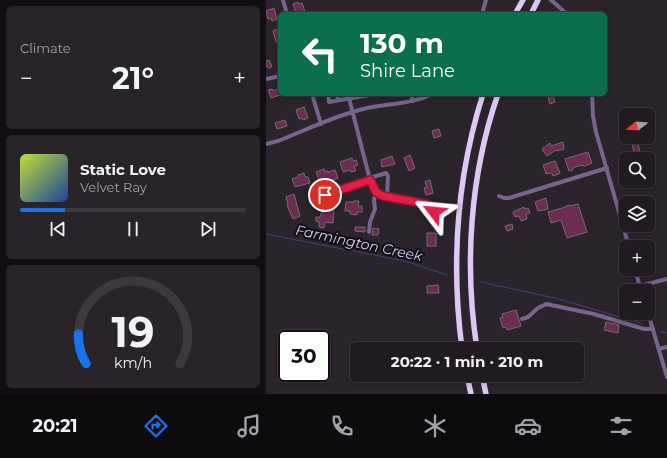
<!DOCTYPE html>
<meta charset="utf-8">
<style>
:root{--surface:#211b21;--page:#29242a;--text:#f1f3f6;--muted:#a2a1a5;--line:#3e393f;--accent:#1a73e8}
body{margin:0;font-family:Montserrat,sans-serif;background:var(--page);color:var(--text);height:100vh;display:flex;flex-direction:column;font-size:15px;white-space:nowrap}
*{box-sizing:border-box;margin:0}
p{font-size:13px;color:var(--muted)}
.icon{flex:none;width:22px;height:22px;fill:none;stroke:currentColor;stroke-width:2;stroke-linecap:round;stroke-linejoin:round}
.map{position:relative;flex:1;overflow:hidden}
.sheet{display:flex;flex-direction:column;gap:6px;padding:6px;background:#120f12;width:266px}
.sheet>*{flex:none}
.banner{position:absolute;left:12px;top:12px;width:329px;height:84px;border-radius:6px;box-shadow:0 2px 6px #0003,0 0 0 1px var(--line);background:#0b6e4f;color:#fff;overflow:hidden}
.needle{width:26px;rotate:253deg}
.buttons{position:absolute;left:353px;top:108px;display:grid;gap:8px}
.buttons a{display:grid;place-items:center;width:36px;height:36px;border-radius:6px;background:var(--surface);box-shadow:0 2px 6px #0003,0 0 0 1px var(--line);font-size:20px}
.speed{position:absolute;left:12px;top:330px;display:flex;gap:8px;font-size:20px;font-weight:700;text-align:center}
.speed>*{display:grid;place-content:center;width:52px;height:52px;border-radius:50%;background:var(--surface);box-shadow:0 2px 6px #0003,0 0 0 1px var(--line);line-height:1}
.speed .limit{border:2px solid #111;border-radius:6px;background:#fff;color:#111}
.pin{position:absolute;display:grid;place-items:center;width:34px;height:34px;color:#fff;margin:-17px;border:2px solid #fff;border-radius:50%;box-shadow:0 1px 4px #0007}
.me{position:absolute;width:44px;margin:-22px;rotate:299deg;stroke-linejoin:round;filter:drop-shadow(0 0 3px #0008)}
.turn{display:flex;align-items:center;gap:14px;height:84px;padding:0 16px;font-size:18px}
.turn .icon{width:52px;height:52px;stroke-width:2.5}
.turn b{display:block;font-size:28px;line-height:34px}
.big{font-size:30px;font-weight:700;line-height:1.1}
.sheet .tile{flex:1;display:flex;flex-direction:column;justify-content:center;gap:6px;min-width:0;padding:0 14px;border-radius:6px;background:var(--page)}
.sheet .dial{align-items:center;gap:0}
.dial svg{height:104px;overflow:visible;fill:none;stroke:var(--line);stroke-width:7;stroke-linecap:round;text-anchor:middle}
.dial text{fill:var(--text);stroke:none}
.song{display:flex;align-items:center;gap:12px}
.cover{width:48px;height:48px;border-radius:6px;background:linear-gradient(135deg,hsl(70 70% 55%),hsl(220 70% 35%))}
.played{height:4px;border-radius:2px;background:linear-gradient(90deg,var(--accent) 20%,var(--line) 20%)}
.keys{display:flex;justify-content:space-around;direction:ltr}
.heat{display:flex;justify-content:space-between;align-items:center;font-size:22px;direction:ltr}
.trip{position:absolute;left:84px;top:342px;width:234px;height:40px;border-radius:6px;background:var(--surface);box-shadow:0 2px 6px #0003,0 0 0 1px var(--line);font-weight:700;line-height:40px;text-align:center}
.tabs{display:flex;height:64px;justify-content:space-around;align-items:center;background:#0d0b0d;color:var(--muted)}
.tabs .icon{width:28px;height:28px}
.tabs .active{color:var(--accent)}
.tabs b{font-size:18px;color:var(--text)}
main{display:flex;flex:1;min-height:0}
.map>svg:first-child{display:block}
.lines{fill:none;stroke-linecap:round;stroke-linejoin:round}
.stream{stroke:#483f7c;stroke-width:1}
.building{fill:#6b2d51;stroke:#766b70}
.minor{stroke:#79638f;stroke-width:4}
.highway{stroke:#ddc7f3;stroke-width:5.5}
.route-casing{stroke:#92132f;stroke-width:10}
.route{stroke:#e11d48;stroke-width:7}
.labels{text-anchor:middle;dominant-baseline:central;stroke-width:4;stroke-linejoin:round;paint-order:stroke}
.water-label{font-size:14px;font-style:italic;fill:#d2d0f6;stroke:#120f12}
</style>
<main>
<section class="sheet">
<div class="tile"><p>Climate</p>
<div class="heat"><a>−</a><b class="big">21°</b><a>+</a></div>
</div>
<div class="tile">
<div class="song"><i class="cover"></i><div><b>Static Love</b><p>Velvet Ray</p></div></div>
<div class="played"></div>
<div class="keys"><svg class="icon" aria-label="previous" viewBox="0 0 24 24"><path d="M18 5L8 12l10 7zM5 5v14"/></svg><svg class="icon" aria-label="pause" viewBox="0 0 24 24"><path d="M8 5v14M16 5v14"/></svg><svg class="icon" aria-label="next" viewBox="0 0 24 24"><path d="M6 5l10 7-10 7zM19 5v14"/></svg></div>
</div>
<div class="tile dial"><svg viewBox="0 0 100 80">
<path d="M14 69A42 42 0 1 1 86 69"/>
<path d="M14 69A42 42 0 0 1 8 46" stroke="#1a73e8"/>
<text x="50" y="56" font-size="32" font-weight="700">19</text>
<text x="50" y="72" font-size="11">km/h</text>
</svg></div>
</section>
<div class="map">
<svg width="401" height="394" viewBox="0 0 401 394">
<rect width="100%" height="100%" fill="#2c242c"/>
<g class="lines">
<g class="stream">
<polyline points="0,234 139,261 181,275"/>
<polyline points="215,282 293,299 377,324"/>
<polyline points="395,332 401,333"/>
</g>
</g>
<g class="building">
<polygon points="32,2 33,4 36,3 39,12 30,14 27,4"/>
<polygon points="8,8 11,19 6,21 5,18 2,19 0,11"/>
<polygon points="13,28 14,41 10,42 7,31"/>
<polygon points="3,60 6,67 2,68 0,66 0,61"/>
<polygon points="6,89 7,91 13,89 14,95 5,98 2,90"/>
<polygon points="287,95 289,102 284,104 282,97"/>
<polygon points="38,107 42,118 37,120 36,118 33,119 30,110"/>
<polygon points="19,120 21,126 11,129 9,123"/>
<polygon points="173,129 175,136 168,138 166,131"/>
<polygon points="297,142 298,149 291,151 290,150 281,156 276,149 284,143 285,146"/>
<polygon points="372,143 375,157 370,158 366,145"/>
<polygon points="322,152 326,163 319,166 317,166 316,165 309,167 307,168 307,170 303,171 299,159"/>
<polygon points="144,155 149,168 143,171 138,158"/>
<polygon points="126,156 129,164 116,167 115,160"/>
<polygon points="86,158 87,161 90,160 92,165 88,166 90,171 85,172 84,170 77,172 74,162"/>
<polygon points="289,161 294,173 287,176 286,173 280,174 277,165"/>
<polygon points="58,169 59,172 62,171 62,172 69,170 72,178 59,183 57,178 53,180 50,172"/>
<polygon points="38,173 39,177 42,177 44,183 29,187 26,179 32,177 32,175"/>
<polygon points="164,180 167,193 160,195 158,188 161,188 159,182"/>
<polygon points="28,194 34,216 27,219 21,205 22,204 20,197"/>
<polygon points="280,198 282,209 272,211 269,202"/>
<polygon points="88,201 93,201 92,206 96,206 96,212 91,212 91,215 84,214 84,211 79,211 80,202 88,202"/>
<polygon points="312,204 321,232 301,238 295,220 285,223 282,212 300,207 300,206 303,205 304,206"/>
<polygon points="258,207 259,209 262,208 264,213 260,214 261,219 255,221 253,216 249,217 247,212"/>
<polygon points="58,210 68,210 67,223 59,222 58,228 53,227 53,222 50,221 50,217 54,217 56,211 58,212"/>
<polygon points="246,224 247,229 241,231 239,226"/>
<polygon points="89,227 99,227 99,232 89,231"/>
<polygon points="107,228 113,229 112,235 106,235"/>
<polygon points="41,231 50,232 49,239 40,238"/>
<rect x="161" y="233" width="9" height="13"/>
<polygon points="172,285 173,293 161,293 161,286"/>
<polygon points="250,310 255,326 241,330 240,327 237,328 234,318 237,317 236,314"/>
<polygon points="340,322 353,325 352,333 338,330"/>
</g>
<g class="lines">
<g class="minor">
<polyline points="17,0 21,14"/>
<polyline points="285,0 301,14"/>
<polyline points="216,14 220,0"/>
<polyline points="0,79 14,76"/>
<polyline points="46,94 55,124"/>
<polyline points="62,94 63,102 109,94"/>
<polyline points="71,94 72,100"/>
<polyline points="82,94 104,180 110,192"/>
<polyline points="145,94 147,101"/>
<polyline points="326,94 327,116 330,132 363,247"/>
<path d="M0 144 12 141C40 130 68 116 97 109 120 103 145 105 166 94"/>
<polyline points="104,178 120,173 122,176 121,197"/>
<polyline points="110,192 117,196 161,204 166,207 168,212"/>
<polyline points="233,196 238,198 243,198 341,168"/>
<polyline points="46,199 104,180"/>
<polyline points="103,232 104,222 109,209 108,200 110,192"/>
<polyline points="369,269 375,291"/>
<polyline points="374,286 401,279"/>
<polyline points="382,313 401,377"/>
<polyline points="256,319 262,317 272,308 280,304 328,314 378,329 387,329"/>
<polyline points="393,349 401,347"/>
</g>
<g class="highway">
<polyline points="249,14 257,0"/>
<polyline points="265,14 272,0"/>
<path d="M196 349C185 264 191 176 217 94"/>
<path d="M211 349C198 265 204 175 232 94"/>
<polyline points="201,375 205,394"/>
<polyline points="216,375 220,394"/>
</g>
</g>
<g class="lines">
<defs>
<polyline id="route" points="59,195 104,180 110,192 117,196 161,204 166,207 168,212"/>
</defs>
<use href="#route" class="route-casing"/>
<use href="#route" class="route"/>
</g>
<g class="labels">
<g class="water-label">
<text transform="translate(93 243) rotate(12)">Farmington Creek</text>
</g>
</g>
</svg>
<div class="buttons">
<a><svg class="needle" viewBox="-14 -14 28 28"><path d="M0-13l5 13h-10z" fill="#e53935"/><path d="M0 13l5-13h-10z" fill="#a2a1a5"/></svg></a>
<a><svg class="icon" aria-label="search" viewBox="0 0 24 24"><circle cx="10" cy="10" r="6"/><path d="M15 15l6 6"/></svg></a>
<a><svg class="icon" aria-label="layers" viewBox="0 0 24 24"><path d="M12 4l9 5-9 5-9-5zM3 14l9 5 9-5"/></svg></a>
<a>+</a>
<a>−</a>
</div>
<div class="speed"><div class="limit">30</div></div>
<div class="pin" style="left:59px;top:195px;background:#d93025"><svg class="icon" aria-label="arrive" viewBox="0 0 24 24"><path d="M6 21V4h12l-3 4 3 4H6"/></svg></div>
<svg class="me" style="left:168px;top:212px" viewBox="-20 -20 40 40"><path d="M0-17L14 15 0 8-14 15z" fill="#e11d48" stroke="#fff" stroke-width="4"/></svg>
<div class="trip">20:22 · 1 min · 210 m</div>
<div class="banner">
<div class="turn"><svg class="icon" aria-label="left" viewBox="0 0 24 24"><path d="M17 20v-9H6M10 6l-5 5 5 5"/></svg><div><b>130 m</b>Shire Lane</div></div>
</div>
</div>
</main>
<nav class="tabs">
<b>20:21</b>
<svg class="icon active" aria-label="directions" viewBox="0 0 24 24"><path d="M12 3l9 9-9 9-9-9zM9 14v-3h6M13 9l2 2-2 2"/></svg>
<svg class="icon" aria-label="music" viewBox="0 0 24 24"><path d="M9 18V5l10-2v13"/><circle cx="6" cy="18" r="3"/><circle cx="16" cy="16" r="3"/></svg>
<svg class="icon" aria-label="phone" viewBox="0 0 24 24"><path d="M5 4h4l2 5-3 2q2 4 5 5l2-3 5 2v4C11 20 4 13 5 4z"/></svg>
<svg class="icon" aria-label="climate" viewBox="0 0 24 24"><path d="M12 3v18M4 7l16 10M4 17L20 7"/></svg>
<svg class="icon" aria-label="car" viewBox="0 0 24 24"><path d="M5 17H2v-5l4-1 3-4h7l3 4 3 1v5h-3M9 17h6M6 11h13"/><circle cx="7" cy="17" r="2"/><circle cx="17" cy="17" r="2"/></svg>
<svg class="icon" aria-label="filters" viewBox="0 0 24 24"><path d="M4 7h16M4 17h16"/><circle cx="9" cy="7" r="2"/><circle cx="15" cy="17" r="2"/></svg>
</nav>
